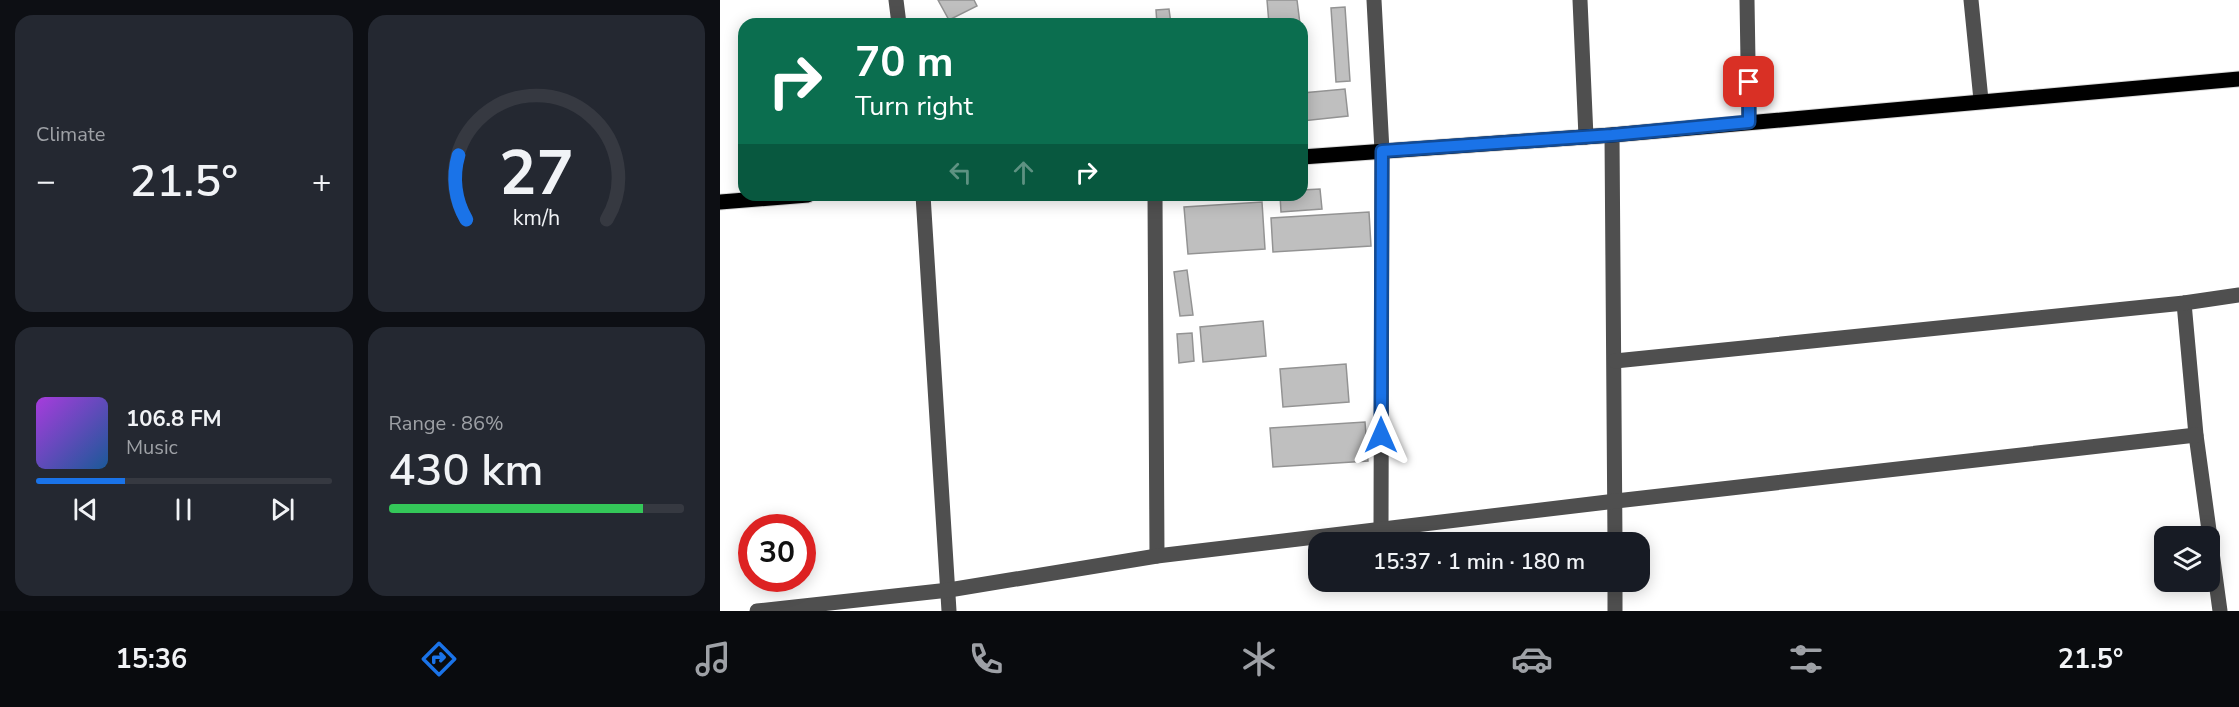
<!DOCTYPE html>
<meta charset="utf-8">
<style>
:root{--surface:#171b24;--page:#242831;--text:#f1f3f6;--muted:#9ea1a6;--line:#363941;--accent:#1a73e8}
body{margin:0;font-family:"Nunito Sans",sans-serif;background:var(--page);color:var(--text);height:100vh;display:flex;flex-direction:column;font-size:22px;white-space:nowrap}
*{box-sizing:border-box;margin:0}
p{font-size:20px;color:var(--muted)}
.icon{flex:none;width:33px;height:33px;fill:none;stroke:currentColor;stroke-width:2;stroke-linecap:round;stroke-linejoin:round}
.map{position:relative;flex:1;overflow:hidden}
.sheet{display:flex;flex-direction:column;gap:15px;padding:15px;background:#0d0f14;width:720px}
.sheet>*{flex:none}
.top-card{position:absolute;left:18px;top:18px;width:570px;height:183px;border-radius:18px;box-shadow:0 3px 15px #0003;background:#0b6e4f;color:#fff;overflow:hidden}
.tools{position:absolute;left:1434px;top:526px;display:grid;gap:12px}
.tools a{display:grid;place-items:center;width:66px;height:66px;border-radius:12px;background:var(--surface);box-shadow:0 3px 15px #0003;font-size:30px}
.speed{position:absolute;left:18px;top:514px;display:flex;gap:12px;font-size:30px;font-weight:700;text-align:center}
.speed>*{display:grid;place-content:center;width:78px;height:78px;border-radius:50%;background:var(--surface);box-shadow:0 3px 15px #0003;line-height:1}
.speed .limit{border:9px solid #d22;background:#fff;color:#111}
.pin{position:absolute;display:grid;place-items:center;width:51px;height:51px;color:#fff;margin:-26px;border-radius:12px;box-shadow:0 3px 9px #0006}
.me{position:absolute;width:66px;margin:-33px;rotate:0deg;stroke-linejoin:round;filter:drop-shadow(0 0 4px #0008)}
.turn{display:flex;align-items:center;gap:21px;height:126px;padding:0 18px;font-size:27px}
.turn .icon{width:78px;height:78px;stroke-width:2.5}
.turn b{display:block;font-size:42px;line-height:51px}
.lanes{display:flex;align-items:center;height:57px;padding:0 18px;background:#0003;justify-content:center;gap:30px;direction:ltr}
.lanes .off{opacity:.35}
.big{font-size:45px;font-weight:600;line-height:1.1}
.sheet .card{flex:1;display:flex;flex-direction:column;justify-content:center;gap:9px;min-width:0;padding:0 21px;border-radius:18px;background:var(--page)}
.sheet .dial{align-items:center;gap:0}
.dial svg{height:156px;overflow:visible;fill:none;stroke:var(--line);stroke-width:7;stroke-linecap:round;text-anchor:middle}
.dial text{fill:var(--text);stroke:none}
.song{display:flex;align-items:center;gap:18px}
.cover{width:72px;height:72px;border-radius:9px;background:linear-gradient(135deg,hsl(280 70% 55%),hsl(210 70% 35%))}
.played{height:6px;border-radius:3px;background:linear-gradient(90deg,var(--accent) 30%,var(--line) 30%)}
.keys{display:flex;justify-content:space-around;direction:ltr}
.heat{display:flex;justify-content:space-between;align-items:center;font-size:33px;direction:ltr}
.charge{height:9px;border-radius:4px;background:linear-gradient(90deg,#34c759 86%,var(--line) 0)}
.sheet .tiles{flex:1;display:grid;gap:15px;grid-template-columns:repeat(2,1fr)}
.trip{position:absolute;left:588px;top:532px;width:342px;height:60px;border-radius:18px;background:var(--surface);box-shadow:0 3px 15px #0003;font-weight:600;line-height:60px;text-align:center}
.tab-bar{display:flex;height:96px;justify-content:space-around;align-items:center;background:#090b0e;color:var(--muted)}
.tab-bar .icon{width:42px;height:42px}
.tab-bar .on{color:var(--accent)}
.tab-bar b{font-size:27px;color:var(--text)}
main{display:flex;flex:1;min-height:0}
.map>svg:first-child{display:block}
.building{fill:#bfbfbf;stroke:#939393;stroke-width:1.5}
.lines{fill:none;stroke-linecap:round;stroke-linejoin:round}
.major-casing{stroke:#dbdbdb;stroke-width:17}
.minor{stroke:#4f4f4f;stroke-width:15}
.major{stroke:#000;stroke-width:15}
.route-casing{stroke:#114b97;stroke-width:15}
.route{stroke:#1a73e8;stroke-width:10}
</style>
<main>
<section class="sheet">
<div class="tiles">
<div class="card"><p>Climate</p>
<div class="heat"><a>−</a><b class="big">21.5°</b><a>+</a></div>
</div>
<div class="card dial"><svg viewBox="0 0 100 80">
<path d="M14 69A42 42 0 1 1 86 69"/>
<path d="M14 69A42 42 0 0 1 10 36" stroke="#1a73e8"/>
<text x="50" y="56" font-size="32" font-weight="700">27</text>
<text x="50" y="72" font-size="11">km/h</text>
</svg></div>
<div class="card">
<div class="song"><i class="cover"></i><div><b>106.8 FM</b><p>Music</p></div></div>
<div class="played"></div>
<div class="keys"><svg class="icon" aria-label="previous" viewBox="0 0 24 24"><path d="M18 5L8 12l10 7zM5 5v14"/></svg><svg class="icon" aria-label="pause" viewBox="0 0 24 24"><path d="M8 5v14M16 5v14"/></svg><svg class="icon" aria-label="next" viewBox="0 0 24 24"><path d="M6 5l10 7-10 7zM19 5v14"/></svg></div>
</div>
<div class="card"><p>Range · 86%</p><b class="big">430 km</b><div class="charge"></div></div>
</div>
</section>
<div class="map">
<svg width="1519" height="611" viewBox="0 0 1519 611">
<rect width="100%" height="100%" fill="#fff"/>
<g class="building">
<polygon points="218,0 254,0 257,6 229,20"/>
<polygon points="547,0 577,0 580,24 549,24"/>
<polygon points="625,7 630,81 616,82 611,8"/>
<polygon points="449,9 451,24 437,24 436,10"/>
<polygon points="582,46 587,89 582,90"/>
<polygon points="625,89 628,116 582,121 582,93"/>
<polygon points="600,189 602,209 561,212 560,195 582,195 582,190"/>
<polygon points="542,202 545,249 468,254 464,207"/>
<polygon points="649,212 651,246 553,252 551,218"/>
<polygon points="467,270 473,315 460,316 454,272"/>
<polygon points="543,321 546,356 483,362 480,327"/>
<polygon points="472,333 474,361 459,363 457,334"/>
<polygon points="626,364 629,402 563,407 560,369"/>
<polygon points="645,422 648,461 553,467 550,428"/>
</g>
<g class="lines">
<defs>
<g id="major">
<polyline points="582,157 892,135 1519,79"/>
<polyline points="0,202 88,195"/>
</g>
</defs>
<use href="#major" class="major-casing"/>
<g class="minor">
<polyline points="176,0 179,24"/>
<polyline points="654,0 662,151 661,529"/>
<polyline points="860,0 866,137"/>
<polyline points="1027,0 1029,122"/>
<polyline points="1251,0 1261,100"/>
<polyline points="892,135 895,543"/>
<polyline points="203,195 229,611"/>
<polyline points="435,195 437,556"/>
<polyline points="1464,303 1476,435 1500,611"/>
<polyline points="895,361 1464,303 1519,295"/>
<polyline points="37,611 229,590 437,556 896,501 1476,435"/>
<polyline points="895,611 895,582"/>
</g>
<use href="#major" class="major"/>
</g>
<g class="lines">
<defs>
<polyline id="route" points="661,435 662,151 892,135 1029,122 1029,82"/>
</defs>
<use href="#route" class="route-casing"/>
<use href="#route" class="route"/>
</g>
</svg>
<div class="tools">
<a><svg class="icon" aria-label="layers" viewBox="0 0 24 24"><path d="M12 4l9 5-9 5-9-5zM3 14l9 5 9-5"/></svg></a>
</div>
<div class="speed"><div class="limit">30</div></div>
<div class="pin" style="left:1029px;top:82px;background:#d93025"><svg class="icon" aria-label="arrive" viewBox="0 0 24 24"><path d="M6 21V4h12l-3 4 3 4H6"/></svg></div>
<svg class="me" style="left:661px;top:435px" viewBox="-20 -20 40 40"><path d="M0-17L14 15 0 8-14 15z" fill="#1a73e8" stroke="#fff" stroke-width="4"/></svg>
<div class="trip">15:37 · 1 min · 180 m</div>
<div class="top-card">
<div class="turn"><svg class="icon" aria-label="right" viewBox="0 0 24 24"><path d="M7 20v-9h11M14 6l5 5-5 5"/></svg><div><b>70 m</b>Turn right</div></div>
<div class="lanes"><svg class="icon off" aria-label="left" viewBox="0 0 24 24"><path d="M17 20v-9H6M10 6l-5 5 5 5"/></svg><svg class="icon off" aria-label="ahead" viewBox="0 0 24 24"><path d="M12 20V5M6 11l6-6 6 6"/></svg><svg class="icon" aria-label="right" viewBox="0 0 24 24"><path d="M7 20v-9h11M14 6l5 5-5 5"/></svg></div>
</div>
</div>
</main>
<nav class="tab-bar">
<b>15:36</b>
<svg class="icon on" aria-label="directions" viewBox="0 0 24 24"><path d="M12 3l9 9-9 9-9-9zM9 14v-3h6M13 9l2 2-2 2"/></svg>
<svg class="icon" aria-label="music" viewBox="0 0 24 24"><path d="M9 18V5l10-2v13"/><circle cx="6" cy="18" r="3"/><circle cx="16" cy="16" r="3"/></svg>
<svg class="icon" aria-label="phone" viewBox="0 0 24 24"><path d="M5 4h4l2 5-3 2q2 4 5 5l2-3 5 2v4C11 20 4 13 5 4z"/></svg>
<svg class="icon" aria-label="climate" viewBox="0 0 24 24"><path d="M12 3v18M4 7l16 10M4 17L20 7"/></svg>
<svg class="icon" aria-label="car" viewBox="0 0 24 24"><path d="M5 17H2v-5l4-1 3-4h7l3 4 3 1v5h-3M9 17h6M6 11h13"/><circle cx="7" cy="17" r="2"/><circle cx="17" cy="17" r="2"/></svg>
<svg class="icon" aria-label="filters" viewBox="0 0 24 24"><path d="M4 7h16M4 17h16"/><circle cx="9" cy="7" r="2"/><circle cx="15" cy="17" r="2"/></svg>
<b>21.5°</b>
</nav>
